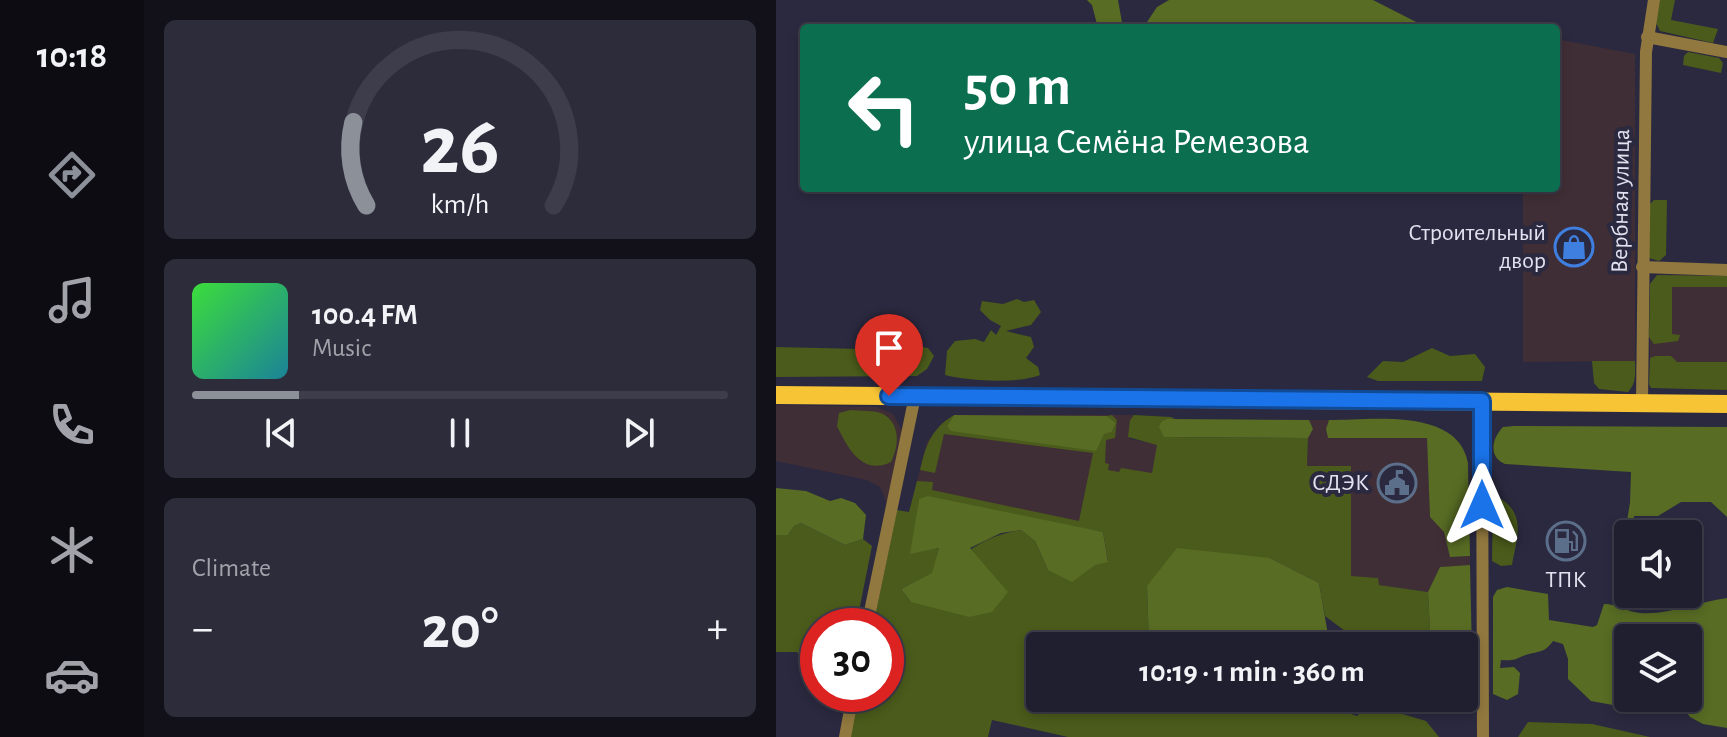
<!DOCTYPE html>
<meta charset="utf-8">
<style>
:root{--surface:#201f2f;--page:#2d2c3b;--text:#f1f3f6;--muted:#a2a2aa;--line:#3d3d4b;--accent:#8c9099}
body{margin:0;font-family:"Alegreya Sans",sans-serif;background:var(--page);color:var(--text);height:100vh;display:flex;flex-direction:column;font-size:30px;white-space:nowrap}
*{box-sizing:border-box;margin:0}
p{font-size:26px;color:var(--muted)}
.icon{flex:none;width:44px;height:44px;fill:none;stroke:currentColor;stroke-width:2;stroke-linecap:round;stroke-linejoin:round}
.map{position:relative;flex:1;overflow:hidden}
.side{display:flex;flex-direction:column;gap:20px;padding:20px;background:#12111a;width:632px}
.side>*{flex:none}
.hud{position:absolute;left:24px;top:24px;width:760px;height:168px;border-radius:8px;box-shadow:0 4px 12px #0003,0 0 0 2px var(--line);background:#0b6e4f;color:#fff;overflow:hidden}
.tools{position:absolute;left:838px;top:520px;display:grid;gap:16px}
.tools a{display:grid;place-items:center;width:88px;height:88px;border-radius:8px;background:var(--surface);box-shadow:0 4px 12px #0003,0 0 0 2px var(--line);font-size:40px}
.speed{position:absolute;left:24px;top:608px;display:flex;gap:16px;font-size:40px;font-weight:700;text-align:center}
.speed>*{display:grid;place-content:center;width:104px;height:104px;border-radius:50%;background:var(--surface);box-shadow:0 4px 12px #0003,0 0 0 2px var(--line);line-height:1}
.speed .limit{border:12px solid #d22;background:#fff;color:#111}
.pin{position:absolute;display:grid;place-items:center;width:68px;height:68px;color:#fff;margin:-82px -34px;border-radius:50% 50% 50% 0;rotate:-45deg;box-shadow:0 0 8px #0007}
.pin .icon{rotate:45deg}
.me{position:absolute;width:88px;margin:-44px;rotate:0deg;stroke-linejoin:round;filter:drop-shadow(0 0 6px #0008)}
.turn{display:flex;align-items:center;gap:28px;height:168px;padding:0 32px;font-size:36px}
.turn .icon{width:104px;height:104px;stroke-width:2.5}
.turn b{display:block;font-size:56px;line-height:68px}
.big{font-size:60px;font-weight:700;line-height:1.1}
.side .widget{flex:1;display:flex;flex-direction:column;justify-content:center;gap:12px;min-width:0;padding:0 28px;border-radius:12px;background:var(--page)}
.side .dial{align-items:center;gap:0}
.dial svg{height:208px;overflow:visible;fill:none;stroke:var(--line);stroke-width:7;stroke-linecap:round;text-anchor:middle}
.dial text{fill:var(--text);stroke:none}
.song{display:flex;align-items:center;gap:24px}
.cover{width:96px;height:96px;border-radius:12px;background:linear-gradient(135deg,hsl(120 70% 55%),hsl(190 70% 35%))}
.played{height:8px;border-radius:4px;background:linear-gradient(90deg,var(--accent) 20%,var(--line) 20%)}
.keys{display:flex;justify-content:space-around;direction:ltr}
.heat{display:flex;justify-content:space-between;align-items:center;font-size:44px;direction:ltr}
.trip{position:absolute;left:250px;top:632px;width:452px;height:80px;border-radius:8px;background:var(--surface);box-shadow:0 4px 12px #0003,0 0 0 2px var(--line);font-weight:700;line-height:80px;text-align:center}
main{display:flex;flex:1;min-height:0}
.dock{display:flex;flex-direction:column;width:144px;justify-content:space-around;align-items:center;background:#0d0c13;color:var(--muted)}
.dock .icon{width:56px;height:56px}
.dock .current{color:var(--accent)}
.dock b{font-size:36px;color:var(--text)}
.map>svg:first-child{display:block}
.commercial{fill:#402e36}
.green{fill:#4a5b1b;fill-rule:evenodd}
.forest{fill:#586c24;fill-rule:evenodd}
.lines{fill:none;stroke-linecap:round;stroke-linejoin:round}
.street{stroke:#91783e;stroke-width:12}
.primary{stroke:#f7c436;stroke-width:18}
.route-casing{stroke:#114b97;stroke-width:20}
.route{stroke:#1a73e8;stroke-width:14}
.labels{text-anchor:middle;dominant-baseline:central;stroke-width:8;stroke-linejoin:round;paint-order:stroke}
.street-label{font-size:24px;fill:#e1e1ef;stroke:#2b293f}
.poi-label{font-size:24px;fill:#e1e1ef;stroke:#2b293f;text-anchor:end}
</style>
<main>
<nav class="dock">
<b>10:18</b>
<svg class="icon current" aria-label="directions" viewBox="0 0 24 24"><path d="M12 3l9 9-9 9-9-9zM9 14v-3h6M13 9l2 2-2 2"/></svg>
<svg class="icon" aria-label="music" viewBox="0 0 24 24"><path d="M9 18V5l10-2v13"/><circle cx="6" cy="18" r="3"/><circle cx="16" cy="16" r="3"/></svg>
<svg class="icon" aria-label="phone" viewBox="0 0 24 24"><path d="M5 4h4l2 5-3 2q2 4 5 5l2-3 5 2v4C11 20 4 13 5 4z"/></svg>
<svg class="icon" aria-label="climate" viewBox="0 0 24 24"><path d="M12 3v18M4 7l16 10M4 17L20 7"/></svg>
<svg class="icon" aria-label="car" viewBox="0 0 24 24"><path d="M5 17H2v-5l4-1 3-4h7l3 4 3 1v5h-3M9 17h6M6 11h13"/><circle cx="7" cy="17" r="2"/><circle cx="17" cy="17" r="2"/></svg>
</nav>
<section class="side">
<div class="widget dial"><svg viewBox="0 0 100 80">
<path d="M14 69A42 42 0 1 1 86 69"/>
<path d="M14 69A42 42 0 0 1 9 37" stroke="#8c9099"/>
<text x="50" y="56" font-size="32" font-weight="700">26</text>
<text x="50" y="72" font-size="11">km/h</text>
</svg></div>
<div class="widget">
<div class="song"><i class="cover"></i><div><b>100.4 FM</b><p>Music</p></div></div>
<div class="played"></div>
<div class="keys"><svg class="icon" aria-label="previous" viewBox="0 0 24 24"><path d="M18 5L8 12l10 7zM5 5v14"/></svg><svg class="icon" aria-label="pause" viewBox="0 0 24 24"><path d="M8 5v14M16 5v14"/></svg><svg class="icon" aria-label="next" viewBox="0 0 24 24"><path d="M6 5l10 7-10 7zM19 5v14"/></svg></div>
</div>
<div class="widget"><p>Climate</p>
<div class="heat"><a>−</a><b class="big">20°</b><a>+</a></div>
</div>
</section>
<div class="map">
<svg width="951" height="737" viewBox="0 0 951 737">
<rect width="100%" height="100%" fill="#2b293f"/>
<g class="commercial">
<polygon points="780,39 859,54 859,361 747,362 747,188 780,188"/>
<polygon points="881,275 951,276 951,362 901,362 879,356 874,358 874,284"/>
<polygon points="0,405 100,407 117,414 126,431 111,503 104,487 91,480 0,461"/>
<polygon points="178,415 358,415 354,420 354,439 382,444 363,533 133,513 151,442 166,423"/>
<polygon points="533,420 553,420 550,429 552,438 651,437 654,517 668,531 674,557 694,556 694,565 664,567 652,592 602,585 602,578 527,575 532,438 537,429"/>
</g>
<g class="green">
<polygon points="884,0 899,0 895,20 942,29 937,43 884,31 880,23"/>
<polygon points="912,52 943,58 947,63 945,73 907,65 908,56"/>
<polygon points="878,200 891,200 890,255 883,261 873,258 874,204"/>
<polygon points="881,275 951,276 951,287 896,287 896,334 904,335 902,341 878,344 873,337 874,284"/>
<path d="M241 299 248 302 258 300 265 312 255 325 230 331 255 337 258 347 250 358 262 367 264 375C242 384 192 381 169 375L171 351 179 341 199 339 208 342 215 330 220 335 225 326 214 320 204 310 206 301 227 304Z"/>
<polygon points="140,346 152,348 158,356 151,369 141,376 0,377 0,347 128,350"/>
<polygon points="656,348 674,356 699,354 709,367 706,381 602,381 591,377 607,361 627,362"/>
<polygon points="879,356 895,356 901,362 951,362 951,390 875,388 873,384 874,358"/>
<path d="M816 361H859C859 372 861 383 852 392L823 389 818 383Z"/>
<path d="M74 410C84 411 99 410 107 414 125 424 123 447 115 462 87 476 72 449 61 426L63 413Z"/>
<path d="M178 415 171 426 328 433 336 432 340 423 331 416 336 415 341 420 339 438 330 440 329 463 333 464 332 470 343 472 345 468 376 473 381 445 352 437 354 420 358 415 395 417 401 420 391 419 388 437 532 438 531 466H575V576L602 578 603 585 652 592 654 631 644 646H589L549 616 543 583 494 558 371 586 373 646H264V698H559L556 708 581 716 593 704 650 721 663 737H292L216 720 212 737H74L82 694H110V626H97L121 510 133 512 141 481 157 482 156 490 303 521 317 453 168 434 159 473 144 470C150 445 155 429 178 415ZM143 499 327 532 332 561 272 570 259 541 245 530C196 537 170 570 135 602L125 589 157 573 163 548 135 553Z"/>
<path d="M722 497C752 514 740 540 736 565L725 566 716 561 717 498Z"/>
<polygon points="25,523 69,545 87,539 96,546 80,626 42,626 42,675 21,652 0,652 0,535 12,535 18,526"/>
<polygon points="752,722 816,724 874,737 742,737"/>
</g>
<g class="forest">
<polygon points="311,0 342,0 347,28 322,28 316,5"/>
<polygon points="393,0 597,0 652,28 367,28 381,7"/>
<polygon points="178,415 331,416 340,423 336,432 328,434 320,451 175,431 171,426"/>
<polygon points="391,419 533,420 537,429 532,438 388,437 383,427 385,422"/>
<path d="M553 420C595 420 682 407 692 463L694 556 674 557 668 532 654 517 651 438H552L550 429Z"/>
<path d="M738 426 951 427V517L935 502H905L882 516H858L857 534H852V577L841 580 854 503 855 472 729 464C712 457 716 438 727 427Z"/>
<polygon points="0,488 30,491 54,501 65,498 79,503 90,515 87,539 69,545 25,523 18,526 12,535 0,535"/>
<polygon points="152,496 327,532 332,562 319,565 296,582 272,570 259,541 245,530 225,533 194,548 232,592 216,612 193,617 135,602 125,589 156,573 163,548 134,554 143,499"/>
<polygon points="401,548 494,558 543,583 554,646 373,646 371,586"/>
<polygon points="694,565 696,653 688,680 688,646 644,646 654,631 652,592 664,567"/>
<path d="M731 587 772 594 773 620 817 627 821 625 828 604C841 604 852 612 864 613 895 615 921 602 951 598V728L927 724 914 717 907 707 892 702 874 708 865 705 848 707 815 701 792 679V659L787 644 777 641C769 652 765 651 753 654 739 658 742 661 725 660L724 668 738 667 744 673 742 694 731 700 717 694V597L721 590ZM852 638H912V698H852Z"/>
</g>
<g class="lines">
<g class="street">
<polyline points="871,37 951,52"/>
<polyline points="866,267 951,270"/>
<polyline points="706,401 707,737"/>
<polyline points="866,403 870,52 878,0"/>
<polyline points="91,626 139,396"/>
<polyline points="69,737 77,694"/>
</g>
<polyline class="primary" points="0,395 951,404"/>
</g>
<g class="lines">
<defs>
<polyline id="route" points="113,396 706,401 706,505"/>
</defs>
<use href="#route" class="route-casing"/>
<use href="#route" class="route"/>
</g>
<defs>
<symbol id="shop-ring" viewBox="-11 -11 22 22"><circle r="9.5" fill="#2b293f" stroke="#3f7fe0" stroke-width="1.5"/><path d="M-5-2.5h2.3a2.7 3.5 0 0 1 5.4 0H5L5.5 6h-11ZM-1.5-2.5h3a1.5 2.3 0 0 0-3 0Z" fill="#3f7fe0"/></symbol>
<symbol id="civic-ring" viewBox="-11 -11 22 22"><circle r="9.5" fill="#2b293f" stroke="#5c6f8a" stroke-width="1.5"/><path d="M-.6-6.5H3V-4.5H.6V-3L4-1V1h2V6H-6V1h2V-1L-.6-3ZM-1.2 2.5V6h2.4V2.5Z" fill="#5c6f8a"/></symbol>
<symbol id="fuel-ring" viewBox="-11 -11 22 22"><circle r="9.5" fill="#2b293f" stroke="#5c6f8a" stroke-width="1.5"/><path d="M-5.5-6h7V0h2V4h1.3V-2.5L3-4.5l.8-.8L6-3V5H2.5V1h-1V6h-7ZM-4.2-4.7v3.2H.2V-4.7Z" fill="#5c6f8a"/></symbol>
</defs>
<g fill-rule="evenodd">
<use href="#shop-ring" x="776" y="225" width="44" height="44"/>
<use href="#civic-ring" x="599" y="461" width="44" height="44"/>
<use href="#fuel-ring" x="768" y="519" width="44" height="44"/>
</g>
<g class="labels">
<g class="street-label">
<text transform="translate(845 201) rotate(-89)">Вербная улица</text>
</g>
<g class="poi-label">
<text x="770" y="233">Строительный<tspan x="770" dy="28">двор</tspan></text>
<text x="593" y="483">СДЭК</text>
<text x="790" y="580" text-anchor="middle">ТПК</text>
</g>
</g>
</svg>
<div class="tools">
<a><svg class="icon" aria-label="sound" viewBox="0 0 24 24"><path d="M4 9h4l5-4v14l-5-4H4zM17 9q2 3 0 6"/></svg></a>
<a><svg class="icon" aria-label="layers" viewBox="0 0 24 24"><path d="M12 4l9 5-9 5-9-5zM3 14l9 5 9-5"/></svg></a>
</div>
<div class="speed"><div class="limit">30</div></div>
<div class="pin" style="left:113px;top:396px;background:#d93025"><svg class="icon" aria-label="arrive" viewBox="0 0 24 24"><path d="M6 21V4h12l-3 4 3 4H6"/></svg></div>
<svg class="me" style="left:706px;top:505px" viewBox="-20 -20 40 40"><path d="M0-17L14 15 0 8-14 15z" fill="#1a73e8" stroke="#fff" stroke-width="4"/></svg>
<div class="trip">10:19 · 1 min · 360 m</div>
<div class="hud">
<div class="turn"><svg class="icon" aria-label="left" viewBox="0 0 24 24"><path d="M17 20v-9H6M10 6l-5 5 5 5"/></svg><div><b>50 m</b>улица Семёна Ремезова</div></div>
</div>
</div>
</main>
